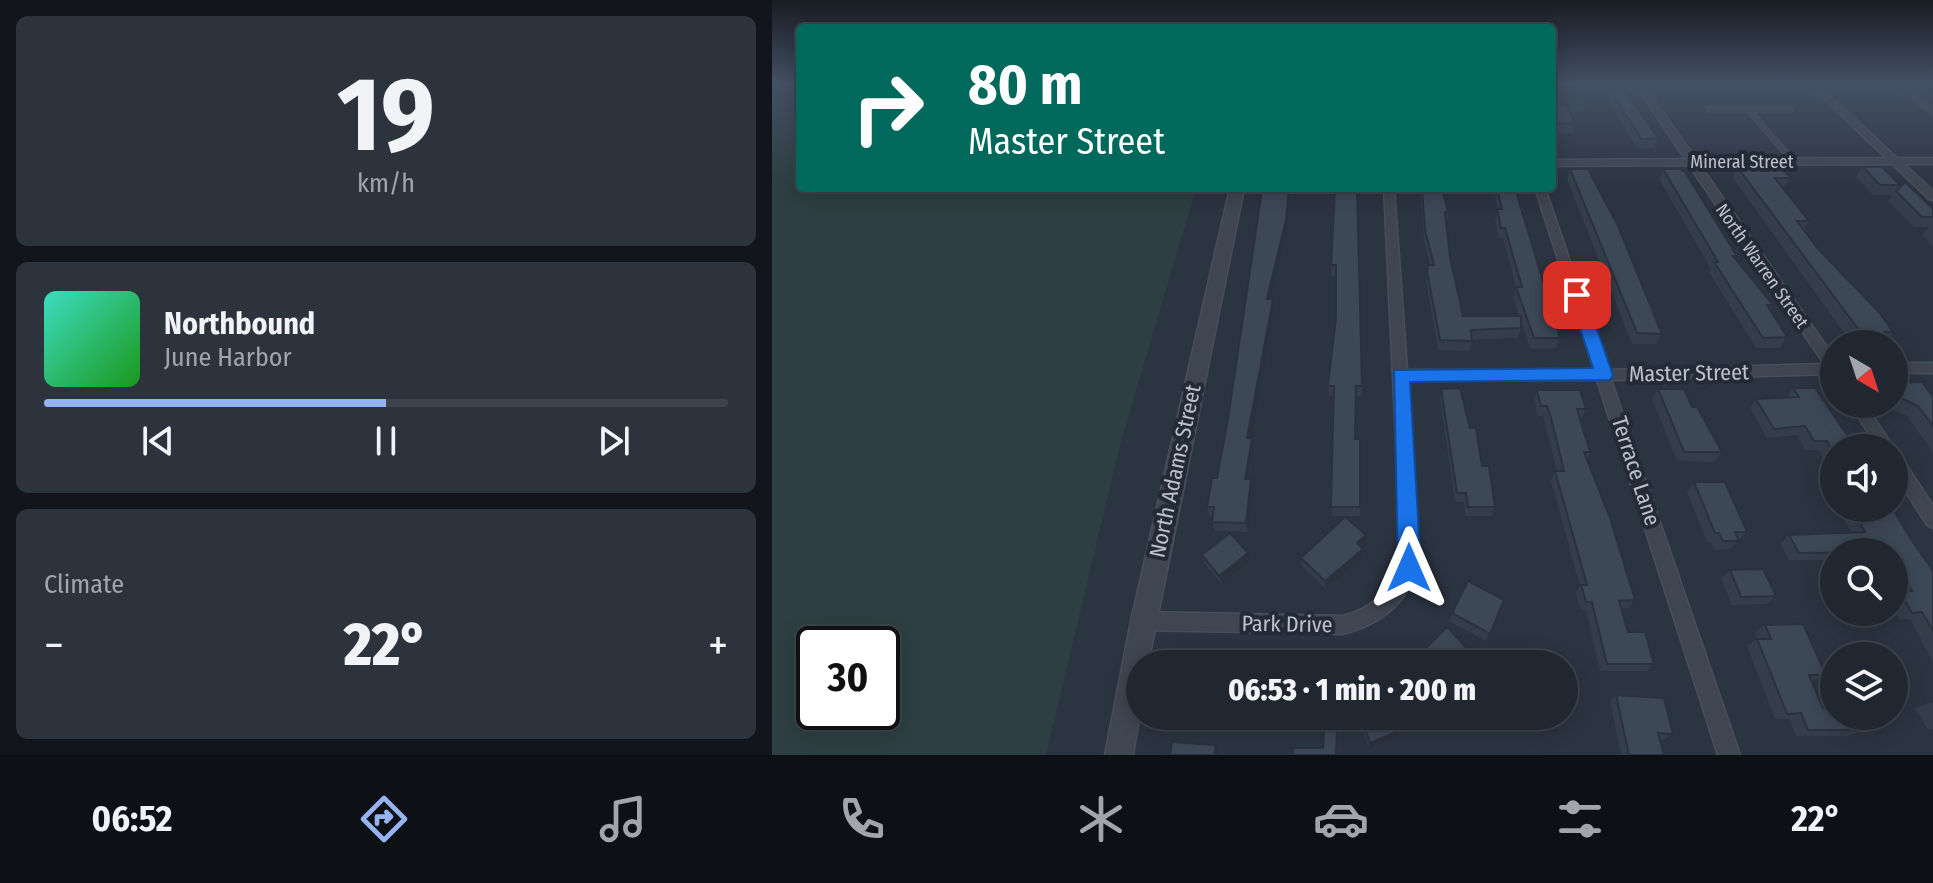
<!DOCTYPE html>
<meta charset="utf-8">
<style>
:root{--surface:#202731;--page:#2d333d;--text:#f1f3f6;--muted:#a2a5ab;--line:#3d444d;--accent:#95b2f1}
body{margin:0;font-family:"Fira Sans Condensed",sans-serif;background:var(--page);color:var(--text);height:100vh;display:flex;flex-direction:column;font-size:30px;white-space:nowrap}
*{box-sizing:border-box;margin:0}
p{font-size:26px;color:var(--muted)}
.icon{flex:none;width:44px;height:44px;fill:none;stroke:currentColor;stroke-width:2;stroke-linecap:round;stroke-linejoin:round}
.map{position:relative;flex:1;overflow:hidden}
.panel{display:flex;flex-direction:column;gap:16px;padding:16px;background:#12151b;width:772px}
.panel>*{flex:none}
.guide{position:absolute;left:24px;top:24px;width:760px;height:168px;border-radius:8px;box-shadow:0 4px 20px #0003,0 0 0 2px var(--line);background:#00695c;color:#fff;overflow:hidden}
.needle{width:52px;rotate:141deg}
.tools{position:absolute;left:1048px;top:330px;display:grid;gap:16px}
.tools a{display:grid;place-items:center;width:88px;height:88px;border-radius:50%;background:var(--surface);box-shadow:0 4px 20px #0003,0 0 0 2px var(--line);font-size:40px}
.speed{position:absolute;left:24px;top:626px;display:flex;gap:16px;font-size:40px;font-weight:700;text-align:center}
.speed>*{display:grid;place-content:center;width:104px;height:104px;border-radius:50%;background:var(--surface);box-shadow:0 4px 20px #0003,0 0 0 2px var(--line);line-height:1}
.speed .limit{border:4px solid #111;border-radius:12px;background:#fff;color:#111}
.pin{position:absolute;display:grid;place-items:center;width:68px;height:68px;color:#fff;margin:-34px;border-radius:16px;box-shadow:0 4px 12px #0006}
.me{position:absolute;width:88px;margin:-44px;rotate:0deg;stroke-linejoin:round;filter:drop-shadow(0 0 6px #0008)}
.turn{display:flex;align-items:center;gap:28px;height:168px;padding:0 40px;font-size:36px}
.turn .icon{width:104px;height:104px;stroke-width:2.5}
.turn b{display:block;font-size:56px;line-height:68px}
.big{font-size:60px;font-weight:800;line-height:1.1}
.panel .tile{flex:1;display:flex;flex-direction:column;justify-content:center;gap:12px;min-width:0;padding:0 28px;border-radius:12px;background:var(--page)}
.panel .dial{align-items:center;gap:0}
.dial b{font-size:104px;line-height:1}
.song{display:flex;align-items:center;gap:24px}
.cover{width:96px;height:96px;border-radius:12px;background:linear-gradient(135deg,hsl(170 70% 55%),hsl(120 70% 35%))}
.played{height:8px;border-radius:4px;background:linear-gradient(90deg,var(--accent) 50%,var(--line) 50%)}
.keys{display:flex;justify-content:space-around;direction:ltr}
.heat{display:flex;justify-content:space-between;align-items:center;font-size:44px;direction:ltr}
.trip{position:absolute;left:354px;top:650px;width:452px;height:80px;border-radius:40px;background:var(--surface);box-shadow:0 4px 20px #0003,0 0 0 2px var(--line);font-weight:800;line-height:80px;text-align:center}
.tabs{display:flex;height:128px;justify-content:space-around;align-items:center;background:#0d1014;color:var(--muted)}
.tabs .icon{width:56px;height:56px}
.tabs .on{color:var(--accent)}
.tabs b{font-size:36px;color:var(--text)}
main{display:flex;flex:1;min-height:0}
.map>svg:first-child{display:block}
.green{fill:#2d3f42;fill-rule:evenodd}
.lines{fill:none;stroke-linecap:round;stroke-linejoin:round}
.service-casing{stroke:#484f5a;stroke-width:7}
.minor-casing{stroke:#484f5a;stroke-width:3}
.tertiary-casing{stroke:#484f5a;stroke-width:3}
.service{stroke:#3f4651;stroke-width:5}
.minor{fill:#3f4651;fill-rule:evenodd}
.tertiary{fill:#3f4651;fill-rule:evenodd}
.wall{fill:#343e4b}
.shaded-wall{fill:#2b323d}
.building{fill:#3d4857;stroke:#2b323d;stroke-width:2}
.route{fill:#1a73e8;stroke:#114b97;stroke-width:2}
.labels{text-anchor:middle;dominant-baseline:central;stroke-width:8;stroke-linejoin:round;paint-order:stroke}
.far-street-label{font-size:18px;fill:#bcc1cb;stroke:#232b37}
.street-label{font-size:22px;fill:#bcc1cb;stroke:#232b37}
</style>
<main>
<section class="panel">
<div class="tile dial"><b>19</b><p>km/h</p></div>
<div class="tile">
<div class="song"><i class="cover"></i><div><b>Northbound</b><p>June Harbor</p></div></div>
<div class="played"></div>
<div class="keys"><svg class="icon" aria-label="previous" viewBox="0 0 24 24"><path d="M18 5L8 12l10 7zM5 5v14"/></svg><svg class="icon" aria-label="pause" viewBox="0 0 24 24"><path d="M8 5v14M16 5v14"/></svg><svg class="icon" aria-label="next" viewBox="0 0 24 24"><path d="M6 5l10 7-10 7zM19 5v14"/></svg></div>
</div>
<div class="tile"><p>Climate</p>
<div class="heat"><a>−</a><b class="big">22°</b><a>+</a></div>
</div>
</section>
<div class="map">
<svg width="1161" height="755" viewBox="0 0 1161 755">
<rect width="100%" height="100%" fill="#2b3441"/>
<g class="green">
<path d="M0 83H28V188H424L348 445 274 755H0ZM42 644H110V712H42Z"/>
<polygon points="780,83 801,83 817,111 780,111"/>
</g>
<g class="lines">
<defs>
<g id="service">
<polyline points="1125,83 1161,112"/>
<polyline points="937,109 1019,109"/>
<polyline points="976,109 1021,161"/>
</g>
<g id="minor">
<path d="M862 83H870L924 159 1114 158 1035 83H1044L1125 158H1161V164H1132L1161 191V200L1157 199 1120 164 928 165 1062 357V374L839 380 968 755H946L825 380H635L647 546C645 595 617 622 571 634L371 630 364 628 362 621 364 614 371 612 571 616C594 610 624 591 628 566 629 560 629 552 629 546L612 188H622L635 370H822L763 188H773L835 370 1052 364 917 165 780 166V160L913 159Z"/>
<rect x="1122" y="363" width="39" height="10"/>
<polygon points="1078,404 1093,404 1122,448 1106,448"/>
<polygon points="1122,453 1128,455 1161,506 1161,528 1155,525 1122,473"/>
</g>
<polygon id="tertiary" points="458,188 472,188 376,664 368,664 368,711 361,755 333,755 359,621"/>
</defs>
<use href="#service" class="service-casing"/>
<use href="#minor" class="minor-casing"/>
<use href="#tertiary" class="tertiary-casing"/>
<use href="#service" class="service"/>
<use href="#minor" class="minor"/>
<use href="#tertiary" class="tertiary"/>
</g>
<g class="wall">
<polygon points="839,90 886,138 882,148 865,149 836,100"/>
<polygon points="780,105 803,124 801,133 780,133"/>
<polygon points="967,164 1018,178 1011,188 1037,221 1032,229 1047,250 1121,332 1112,344 1080,344 961,178"/>
<polygon points="1091,167 1128,185 1121,195 1101,195 1084,177"/>
<polygon points="798,169 890,334 884,344 860,344 795,179"/>
<polygon points="891,169 965,256 963,259 1001,305 998,310 1015,337 1008,348 984,348 937,272 939,269 887,179"/>
<polygon points="563,188 590,386 590,396 584,396 583,439 588,439 588,516 560,516 562,396 557,396 556,386 564,317 564,276 559,276 559,265"/>
<polygon points="648,188 674,188 673,196 676,212 675,222 674,222 678,257 691,316 747,316 741,297 744,287 731,238 727,238 723,220 726,209 722,192 715,192 714,188 743,188 788,338 784,348 758,349 749,320 749,328 746,338 700,340 698,351 666,350 654,281 656,265 658,265 652,240"/>
<polygon points="1124,191 1161,209 1161,246 1150,235 1157,227 1142,227 1116,201"/>
<polygon points="517,198 515,230 498,299 501,299 502,310 479,439 482,448 477,479 482,488 476,532 443,531 440,522 441,516 438,516 435,507 445,478"/>
<polygon points="1122,383 1161,397 1161,452 1135,416 1121,409 1117,404 1122,404"/>
<polygon points="1021,388 1062,448 1062,478 1046,450 1033,450 1025,435 995,438 978,408 984,399 1014,398"/>
<polygon points="669,389 698,428 723,507 720,516 693,516 692,502 683,502 668,399"/>
<polygon points="886,389 920,407 950,452 942,462 905,461 880,399"/>
<polygon points="765,390 814,409 809,419 808,419 818,452 815,459 863,600 856,608 849,609 856,632 882,664 875,671 828,671 814,610 809,610 804,593 808,586 779,481 783,471 785,471 771,416 766,416 762,400"/>
<polygon points="922,482 975,532 958,549 943,550 939,542 935,542 915,492"/>
<polygon points="1066,508 1120,508 1140,541 1161,571 1161,662 1138,619 1128,620 1122,609 1122,596 1125,594 1122,588 1122,552 1062,552 1062,560 1017,560 1008,543 1017,535 1079,533"/>
<polygon points="594,535 594,544 590,547 591,549 591,557 554,589 530,566 529,558"/>
<polygon points="430,555 478,561 450,584 433,564"/>
<polygon points="958,570 1004,596 994,604 960,605 949,578"/>
<polygon points="732,600 714,641 677,621 680,613"/>
<polygon points="993,625 1054,675 1040,681 1051,708 1090,730 1077,736 1024,736 1017,719 1003,719 975,646 985,639 983,632"/>
<polygon points="844,695 901,734 892,740 888,739 892,755 849,755 838,701"/>
<polygon points="1161,702 1161,729 1156,730 1143,708 1157,703"/>
<polygon points="511,716 549,716 549,724 512,724"/>
<polygon points="586,716 641,716 643,729 597,748"/>
</g>
<g class="shaded-wall">
<polygon points="517,188 517,198 515,230 496,310 495,299"/>
<polygon points="501,299 502,310 478,448 475,438"/>
<polygon points="480,439 482,448 475,488 473,479"/>
<polygon points="479,479 482,488 476,532 474,523"/>
<polygon points="594,535 594,544 585,552 585,543"/>
<polygon points="591,549 591,557 554,589 553,581"/>
<polygon points="476,553 478,561 450,584 447,576"/>
<polygon points="434,716 444,716 428,730 424,725"/>
<polygon points="644,724 643,729 597,748 598,743"/>
<polygon points="444,745 447,750 447,755 442,755"/>
</g>
<g class="building">
<polygon points="848,84 886,138 869,139 839,90"/>
<polygon points="780,105 795,105 803,124 780,123"/>
<polygon points="1006,163 1018,178 1003,178 1037,221 1025,221 1047,250 1107,312 1121,332 1113,332 1117,339 1093,338 966,168 970,168 967,164"/>
<polygon points="1091,167 1110,167 1128,185 1108,185"/>
<polygon points="798,169 816,169 846,226 890,334 865,333"/>
<polygon points="891,169 908,169 913,172 965,256 961,256 1001,305 995,305 1015,337 991,338 942,262 946,262"/>
<polygon points="1133,182 1161,209 1161,217 1150,217 1124,191"/>
<polygon points="493,188 517,188 514,220 495,299 501,299 475,438 480,439 473,479 479,479 474,523 440,522 442,507 435,507 440,478 445,478 456,419 490,190"/>
<polygon points="563,188 585,188 590,386 584,386 583,439 588,439 588,507 559,507 562,386 556,386 564,317 564,265 559,265"/>
<polygon points="650,188 670,188 676,212 673,212 678,257 691,316 749,316 749,328 699,330 700,341 668,340 655,271 656,265 662,265 653,230"/>
<polygon points="725,188 743,188 788,338 762,338 744,287 750,287 733,228 729,228 725,209 730,209"/>
<polygon points="1150,382 1161,397 1161,426 1146,406 1131,399 1122,387 1122,383"/>
<polygon points="688,388 698,428 704,428 710,466 717,466 723,507 696,507 694,493 685,493 669,389"/>
<polygon points="1021,388 1043,388 1084,448 1062,448 1062,454 1055,441 1042,441 1033,426 1002,429 984,399 1027,397"/>
<polygon points="886,389 912,389 920,407 925,407 950,452 912,452"/>
<polygon points="765,390 808,390 814,409 805,409 818,452 812,452 838,518 863,600 847,601 856,632 873,632 882,664 835,664 820,602 814,602 809,585 815,585 783,471 792,471 778,414 775,406 769,406"/>
<polygon points="922,482 953,482 975,532 963,532 967,541 951,541 947,533 943,533"/>
<polygon points="1080,508 1120,508 1140,541 1161,571 1161,631 1150,612 1140,613 1128,592 1140,591 1122,562 1122,552 1027,553 1017,535 1093,532"/>
<polygon points="573,517 594,535 585,543 591,549 553,581 529,558"/>
<polygon points="458,533 476,553 447,576 430,555"/>
<polygon points="991,569 1004,596 969,597 958,570"/>
<polygon points="696,581 732,600 718,634 680,613"/>
<polygon points="1031,624 1054,675 1037,675 1051,708 1062,708 1062,716 1084,716 1090,730 1036,730 1029,713 1015,714 985,639 999,639 993,625"/>
<polygon points="675,627 704,658 699,664 648,664 643,659"/>
<polygon points="454,654 461,664 442,664"/>
<polygon points="844,695 892,698 901,734 886,733 892,755 857,755"/>
<polygon points="418,716 434,716 424,725"/>
<polygon points="511,716 548,716 548,718 510,718"/>
<polygon points="589,716 641,716 644,724 598,743"/>
<polygon points="552,728 565,728 564,755 521,755 521,748 551,748"/>
<polygon points="400,742 444,745 442,755 398,755"/>
</g>
<linearGradient id="sky" x2="0" y2="1"><stop stop-color="#181d24"/><stop offset="0.44" stop-color="#445065"/><stop offset="1" stop-color="#445065" stop-opacity="0"/></linearGradient>
<rect width="1161" height="189" fill="url(#sky)"/>
<polygon class="route" points="805,290 813,295 841,375 838,380 638,382 649,568 645,576 637,579 629,576 626,568 622,370 821,368 797,295"/>
<g class="labels">
<g class="far-street-label">
<text x="970" y="162">Mineral Street</text>
<text transform="translate(990 266) rotate(55)">North Warren Street</text>
</g>
<g class="street-label">
<text transform="translate(917 373) rotate(-1)">Master Street</text>
<text transform="translate(403 471) rotate(-78)">North Adams Street</text>
<text transform="translate(864 471) rotate(72)">Terrace Lane</text>
<text transform="translate(515 624) rotate(1)">Park Drive</text>
</g>
</g>
</svg>
<div class="tools">
<a><svg class="needle" viewBox="-14 -14 28 28"><path d="M0-13l5 13h-10z" fill="#e53935"/><path d="M0 13l5-13h-10z" fill="#a2a5ab"/></svg></a>
<a><svg class="icon" aria-label="sound" viewBox="0 0 24 24"><path d="M4 9h4l5-4v14l-5-4H4zM17 9q2 3 0 6"/></svg></a>
<a><svg class="icon" aria-label="search" viewBox="0 0 24 24"><circle cx="10" cy="10" r="6"/><path d="M15 15l6 6"/></svg></a>
<a><svg class="icon" aria-label="layers" viewBox="0 0 24 24"><path d="M12 4l9 5-9 5-9-5zM3 14l9 5 9-5"/></svg></a>
</div>
<div class="speed"><div class="limit">30</div></div>
<div class="pin" style="left:805px;top:295px;background:#d93025"><svg class="icon" aria-label="arrive" viewBox="0 0 24 24"><path d="M6 21V4h12l-3 4 3 4H6"/></svg></div>
<svg class="me" style="left:637px;top:568px" viewBox="-20 -20 40 40"><path d="M0-17L14 15 0 8-14 15z" fill="#1a73e8" stroke="#fff" stroke-width="4"/></svg>
<div class="trip">06:53 · 1 min · 200 m</div>
<div class="guide">
<div class="turn"><svg class="icon" aria-label="right" viewBox="0 0 24 24"><path d="M7 20v-9h11M14 6l5 5-5 5"/></svg><div><b>80 m</b>Master Street</div></div>
</div>
</div>
</main>
<nav class="tabs">
<b>06:52</b>
<svg class="icon on" aria-label="directions" viewBox="0 0 24 24"><path d="M12 3l9 9-9 9-9-9zM9 14v-3h6M13 9l2 2-2 2"/></svg>
<svg class="icon" aria-label="music" viewBox="0 0 24 24"><path d="M9 18V5l10-2v13"/><circle cx="6" cy="18" r="3"/><circle cx="16" cy="16" r="3"/></svg>
<svg class="icon" aria-label="phone" viewBox="0 0 24 24"><path d="M5 4h4l2 5-3 2q2 4 5 5l2-3 5 2v4C11 20 4 13 5 4z"/></svg>
<svg class="icon" aria-label="climate" viewBox="0 0 24 24"><path d="M12 3v18M4 7l16 10M4 17L20 7"/></svg>
<svg class="icon" aria-label="car" viewBox="0 0 24 24"><path d="M5 17H2v-5l4-1 3-4h7l3 4 3 1v5h-3M9 17h6M6 11h13"/><circle cx="7" cy="17" r="2"/><circle cx="17" cy="17" r="2"/></svg>
<svg class="icon" aria-label="filters" viewBox="0 0 24 24"><path d="M4 7h16M4 17h16"/><circle cx="9" cy="7" r="2"/><circle cx="15" cy="17" r="2"/></svg>
<b>22°</b>
</nav>
